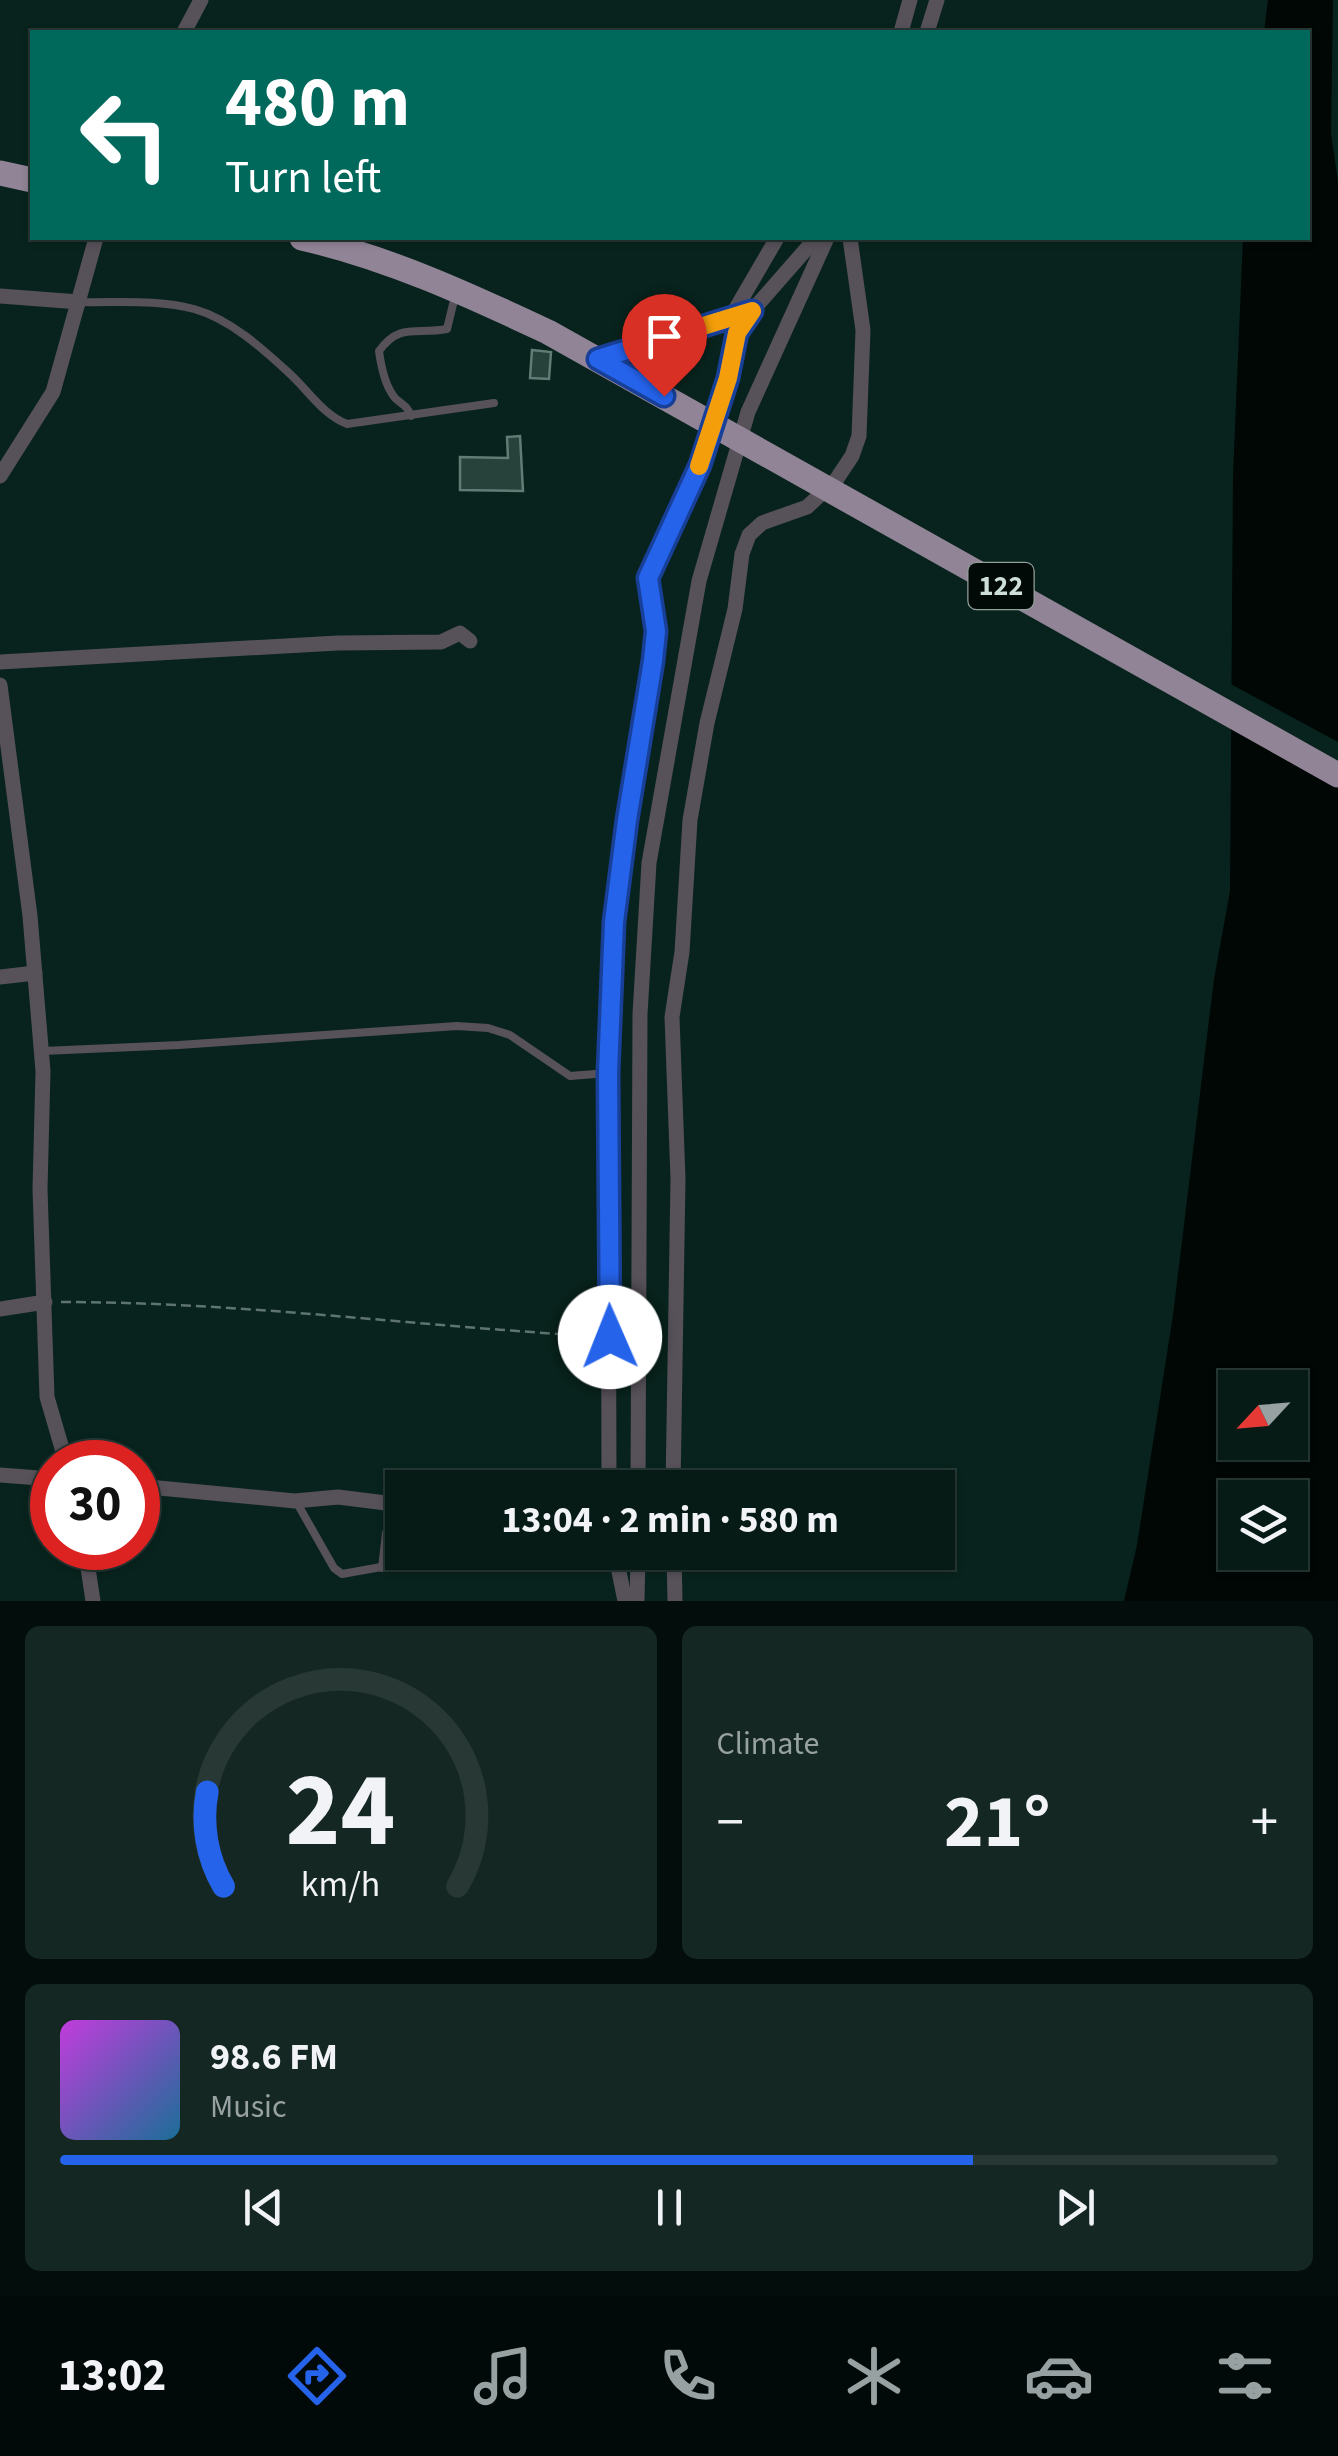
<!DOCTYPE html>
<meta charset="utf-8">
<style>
:root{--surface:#061a16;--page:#142723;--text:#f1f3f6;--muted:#98a1a1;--line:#273835;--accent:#2563eb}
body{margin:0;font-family:"Source Sans 3",sans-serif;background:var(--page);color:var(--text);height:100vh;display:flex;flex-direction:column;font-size:38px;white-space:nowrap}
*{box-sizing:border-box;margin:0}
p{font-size:32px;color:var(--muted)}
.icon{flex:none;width:55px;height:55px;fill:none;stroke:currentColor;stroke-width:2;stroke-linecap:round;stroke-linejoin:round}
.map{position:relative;height:1601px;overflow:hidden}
.drawer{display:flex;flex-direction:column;gap:25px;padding:25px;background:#030e0c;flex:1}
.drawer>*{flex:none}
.top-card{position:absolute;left:30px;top:30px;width:1280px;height:210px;border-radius:0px;box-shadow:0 2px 8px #0004,0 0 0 2px var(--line);background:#00695c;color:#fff;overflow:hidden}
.needle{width:65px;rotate:244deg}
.buttons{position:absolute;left:1218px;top:1370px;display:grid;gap:20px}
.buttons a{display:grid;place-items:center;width:90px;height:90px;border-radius:0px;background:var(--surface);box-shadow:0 2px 8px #0004,0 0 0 2px var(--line);font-size:50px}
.speed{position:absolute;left:30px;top:1440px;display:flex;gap:20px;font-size:50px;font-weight:700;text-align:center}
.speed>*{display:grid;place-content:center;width:130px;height:130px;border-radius:50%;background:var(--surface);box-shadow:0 2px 8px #0004,0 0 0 2px var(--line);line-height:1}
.speed .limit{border:15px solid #d22;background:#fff;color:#111}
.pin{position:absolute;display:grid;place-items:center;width:85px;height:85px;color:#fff;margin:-102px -42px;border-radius:50% 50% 50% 0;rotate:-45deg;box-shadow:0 0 10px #0007}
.pin .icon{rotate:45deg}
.me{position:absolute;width:110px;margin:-55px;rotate:359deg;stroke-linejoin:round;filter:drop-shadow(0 0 8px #0008)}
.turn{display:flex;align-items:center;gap:35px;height:210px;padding:0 30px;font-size:45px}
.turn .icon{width:130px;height:130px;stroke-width:2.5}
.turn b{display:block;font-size:70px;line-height:85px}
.big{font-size:75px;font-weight:700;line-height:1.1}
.drawer .widget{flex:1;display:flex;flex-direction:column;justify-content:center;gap:15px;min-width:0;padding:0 35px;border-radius:15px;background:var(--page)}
.drawer .dial{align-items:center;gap:0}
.dial svg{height:260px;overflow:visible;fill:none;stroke:var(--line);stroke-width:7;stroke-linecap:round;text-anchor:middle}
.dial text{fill:var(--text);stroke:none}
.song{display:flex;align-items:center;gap:30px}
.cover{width:120px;height:120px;border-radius:15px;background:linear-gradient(135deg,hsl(290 70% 55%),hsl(200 70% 35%))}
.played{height:10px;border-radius:5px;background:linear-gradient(90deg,var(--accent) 75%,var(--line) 75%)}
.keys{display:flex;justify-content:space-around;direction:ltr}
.heat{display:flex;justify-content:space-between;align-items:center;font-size:55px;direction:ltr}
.drawer .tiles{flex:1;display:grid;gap:25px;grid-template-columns:1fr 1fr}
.widget:last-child{grid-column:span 2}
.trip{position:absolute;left:385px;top:1470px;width:570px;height:100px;border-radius:0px;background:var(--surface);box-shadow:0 2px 8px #0004,0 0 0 2px var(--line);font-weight:700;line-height:100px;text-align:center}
.dock{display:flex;height:160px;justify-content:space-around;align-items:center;background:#020a09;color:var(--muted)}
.dock .icon{width:70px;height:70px}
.dock .selected{color:var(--accent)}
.dock b{font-size:45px;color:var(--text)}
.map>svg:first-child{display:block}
.water{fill:#000705;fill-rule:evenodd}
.pier{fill:#08231d}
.building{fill:#27423b;stroke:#607c74;stroke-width:2.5}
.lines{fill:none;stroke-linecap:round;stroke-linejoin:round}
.path{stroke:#5e746e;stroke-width:2.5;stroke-dasharray:10 5;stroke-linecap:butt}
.service{stroke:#575159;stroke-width:8}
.minor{stroke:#575159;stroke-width:15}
.primary{stroke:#918496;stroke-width:25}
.route-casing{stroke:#184099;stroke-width:25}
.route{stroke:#2563eb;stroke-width:18}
.slow{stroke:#f59e0b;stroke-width:18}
.labels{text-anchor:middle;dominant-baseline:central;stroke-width:10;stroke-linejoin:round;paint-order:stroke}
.shield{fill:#020a07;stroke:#919e9a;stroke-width:2.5}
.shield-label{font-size:28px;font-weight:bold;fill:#ceded9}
</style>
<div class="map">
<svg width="1338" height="1601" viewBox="0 0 1338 1601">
<rect width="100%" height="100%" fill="#08231d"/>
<path class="water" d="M1268 0H1333L1331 133 1338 182V1601H1124L1137 1545 1173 1315 1214 979 1230 891 1233 474 1243 238H1308V32H1264ZM1235 1388H1290V1442H1235ZM1235 1498H1290V1552H1235Z"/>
<polygon class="pier" points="1225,681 1338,742 1338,783 1226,721"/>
<g class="building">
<polygon points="532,350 551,352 549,379 530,378"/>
<polygon points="520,436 523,491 460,490 460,457 508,458 507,437"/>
</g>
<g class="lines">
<path class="path" d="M61 1302C239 1302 415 1326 592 1336"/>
<g class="service">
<path d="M79 302C116 303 158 299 194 309 230 319 263 349 289 373 308 390 323 415 347 424L494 403"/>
<path d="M411 416C407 405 402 405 395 398 385 386 381 366 379 351 400 322 417 335 447 329L455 296"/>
<polyline points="43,1051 179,1045 457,1026 488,1028 510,1035 570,1076 608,1073"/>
<polyline points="297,1503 334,1568 342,1574 465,1552"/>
<polyline points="382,1568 386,1533 396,1505"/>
</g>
<g class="minor">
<polyline points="184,32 201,0"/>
<polyline points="901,32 910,0"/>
<polyline points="927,32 937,0"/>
<polyline points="0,296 79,302"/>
<polyline points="731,317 777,238"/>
<polyline points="598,359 752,311"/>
<polyline points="0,476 53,392 96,238"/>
<polyline points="0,662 338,643 441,642 460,633 470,641"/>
<polyline points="0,685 30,916 43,1071 40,1189 47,1397 66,1462"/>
<polyline points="0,977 35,973"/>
<polyline points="0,1309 45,1302"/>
<polyline points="0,1475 52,1479"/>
<polyline points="138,1486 295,1501 338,1497 402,1505"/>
<polyline points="609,1488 608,1073 614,922 627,820 650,691 656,631 648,578 699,465 727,378 737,333 752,311 816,238"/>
<polyline points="638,1488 640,1014 649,863 699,581 748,412 827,238"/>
<polyline points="673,1488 678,1179 672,1017 682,952 690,820 707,723 735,609 742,554 749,535 762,523 807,507 836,480 852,456 859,436 863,330 850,238"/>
<polyline points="85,1548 93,1601"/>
<polyline points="615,1552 625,1601"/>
<polyline points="674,1552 675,1601"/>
<polyline points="637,1601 638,1552"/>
</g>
<g class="primary">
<polyline points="0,173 32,180"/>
<path d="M302 238C389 258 467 294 548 332L1338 775"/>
</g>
</g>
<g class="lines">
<defs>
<polyline id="route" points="610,1337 608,1073 614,922 627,820 653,661 656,631 648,578 700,465 728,378 737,333 752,311 598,359 664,396"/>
</defs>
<use href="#route" class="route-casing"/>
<use href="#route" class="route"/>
<polyline class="slow" points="664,338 752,311 737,333 728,378 699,466"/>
</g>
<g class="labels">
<rect class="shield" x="968.5" y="563" width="65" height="46" rx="8"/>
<g class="shield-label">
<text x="1001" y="586">122</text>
</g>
</g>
</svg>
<div class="buttons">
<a><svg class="needle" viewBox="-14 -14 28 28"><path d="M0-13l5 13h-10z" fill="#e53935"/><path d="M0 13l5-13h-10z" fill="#98a1a1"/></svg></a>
<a><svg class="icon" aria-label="layers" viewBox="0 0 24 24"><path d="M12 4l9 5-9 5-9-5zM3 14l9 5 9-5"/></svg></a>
</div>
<div class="speed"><div class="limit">30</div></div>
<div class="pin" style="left:664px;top:396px;background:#d93025"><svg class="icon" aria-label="arrive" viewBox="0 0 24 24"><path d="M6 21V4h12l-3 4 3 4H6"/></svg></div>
<svg class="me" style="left:610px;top:1337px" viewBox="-20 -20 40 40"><circle r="19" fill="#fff"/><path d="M0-13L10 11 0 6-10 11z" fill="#2563eb"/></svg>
<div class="trip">13:04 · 2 min · 580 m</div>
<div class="top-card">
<div class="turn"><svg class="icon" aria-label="left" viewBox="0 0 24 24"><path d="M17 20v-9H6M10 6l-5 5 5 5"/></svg><div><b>480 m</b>Turn left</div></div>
</div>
</div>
<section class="drawer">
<div class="tiles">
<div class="widget dial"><svg viewBox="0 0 100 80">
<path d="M14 69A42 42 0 1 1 86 69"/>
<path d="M14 69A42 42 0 0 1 9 40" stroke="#2563eb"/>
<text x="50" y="56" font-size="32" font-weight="700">24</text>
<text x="50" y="72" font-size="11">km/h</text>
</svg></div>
<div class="widget"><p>Climate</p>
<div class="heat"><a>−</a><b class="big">21°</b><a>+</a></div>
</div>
<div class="widget">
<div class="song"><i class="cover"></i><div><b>98.6 FM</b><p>Music</p></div></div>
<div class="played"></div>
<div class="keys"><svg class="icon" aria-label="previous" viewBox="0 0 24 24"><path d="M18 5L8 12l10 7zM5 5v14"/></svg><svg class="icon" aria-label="pause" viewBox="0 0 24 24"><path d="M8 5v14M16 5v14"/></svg><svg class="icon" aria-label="next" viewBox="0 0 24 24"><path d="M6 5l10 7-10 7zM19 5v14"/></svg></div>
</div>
</div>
</section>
<nav class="dock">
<b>13:02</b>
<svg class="icon selected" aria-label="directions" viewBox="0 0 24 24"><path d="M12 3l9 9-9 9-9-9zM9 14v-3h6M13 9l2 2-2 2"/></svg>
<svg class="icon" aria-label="music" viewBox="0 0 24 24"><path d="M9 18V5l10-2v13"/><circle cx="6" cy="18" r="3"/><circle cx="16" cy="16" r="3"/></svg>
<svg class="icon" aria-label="phone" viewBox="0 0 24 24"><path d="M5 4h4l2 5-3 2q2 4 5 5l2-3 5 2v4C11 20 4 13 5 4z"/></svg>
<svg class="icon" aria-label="climate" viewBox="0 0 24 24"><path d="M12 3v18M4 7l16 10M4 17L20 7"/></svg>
<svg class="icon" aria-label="car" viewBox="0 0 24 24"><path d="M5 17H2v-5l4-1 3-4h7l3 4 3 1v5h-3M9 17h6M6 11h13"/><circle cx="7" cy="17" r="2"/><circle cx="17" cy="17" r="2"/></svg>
<svg class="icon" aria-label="filters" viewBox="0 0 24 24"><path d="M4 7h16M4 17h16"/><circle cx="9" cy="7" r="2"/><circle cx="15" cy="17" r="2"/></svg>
</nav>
